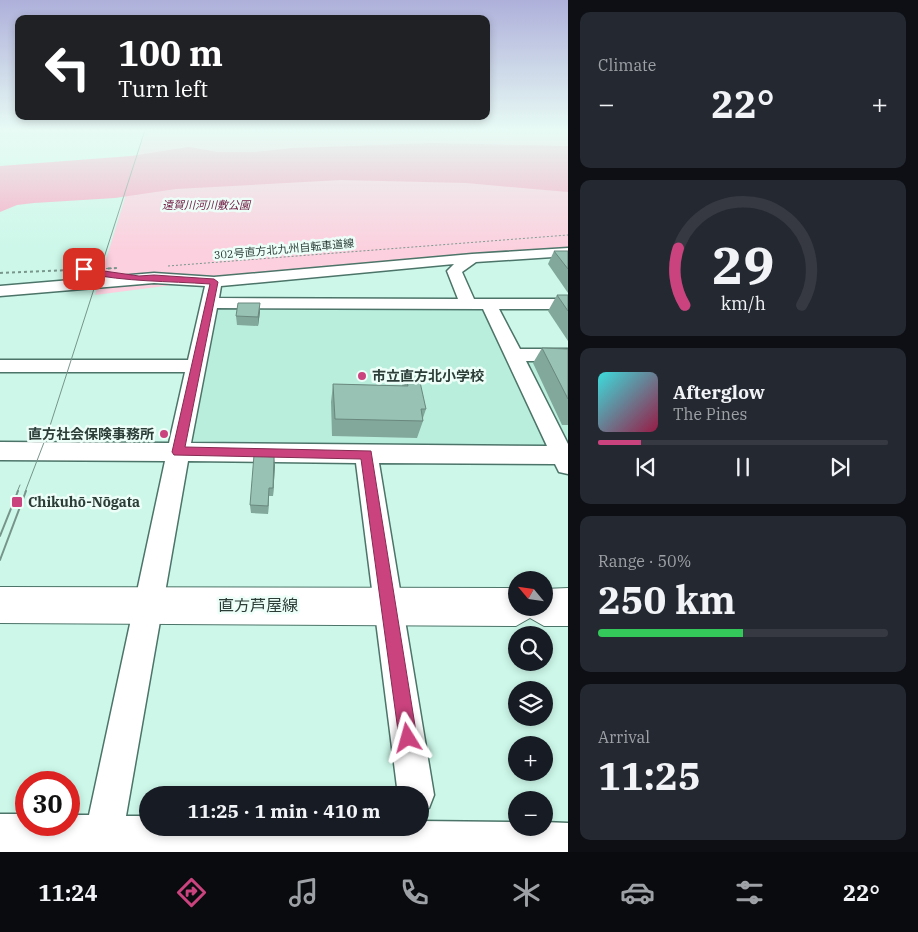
<!DOCTYPE html>
<meta charset="utf-8">
<style>
:root{--surface:#171b24;--page:#242831;--text:#f1f3f6;--muted:#9ea1a6;--line:#363941;--accent:#cb437e}
body{margin:0;font-family:"IBM Plex Serif","Noto Sans JP",serif;background:var(--page);color:var(--text);height:100vh;display:flex;flex-direction:column;font-size:19px;white-space:nowrap}
*{box-sizing:border-box;margin:0}
p{font-size:16px;color:var(--muted)}
.icon{flex:none;width:28px;height:28px;fill:none;stroke:currentColor;stroke-width:2;stroke-linecap:round;stroke-linejoin:round}
.map{position:relative;flex:1;overflow:hidden}
.sheet{display:flex;flex-direction:column;gap:12px;padding:12px;background:#0d0f14;width:350px}
.sheet>*{flex:none}
.hud{position:absolute;left:15px;top:15px;width:475px;height:105px;border-radius:10px;box-shadow:0 2px 8px #0003;background:#202124;color:#fff;overflow:hidden}
.needle{width:32px;rotate:299deg}
.controls{position:absolute;left:508px;top:571px;display:grid;gap:10px}
.controls a{display:grid;place-items:center;width:45px;height:45px;border-radius:50%;background:var(--surface);box-shadow:0 2px 8px #0003;font-size:25px}
.speed{position:absolute;left:15px;top:771px;display:flex;gap:10px;font-size:25px;font-weight:700;text-align:center}
.speed>*{display:grid;place-content:center;width:65px;height:65px;border-radius:50%;background:var(--surface);box-shadow:0 2px 8px #0003;line-height:1}
.speed .limit{border:8px solid #d22;background:#fff;color:#111}
.pin{position:absolute;display:grid;place-items:center;width:42px;height:42px;color:#fff;margin:-21px;border-radius:10px;box-shadow:0 2px 8px #0006}
.me{position:absolute;width:55px;margin:-28px;rotate:352deg;stroke-linejoin:round;filter:drop-shadow(0 0 4px #0008)}
.turn{display:flex;align-items:center;gap:18px;height:105px;padding:0 20px;font-size:22px}
.turn .icon{width:65px;height:65px;stroke-width:2.5}
.turn b{display:block;font-size:35px;line-height:42px}
.big{font-size:38px;font-weight:700;line-height:1.1}
.sheet .widget{flex:1;display:flex;flex-direction:column;justify-content:center;gap:8px;min-width:0;padding:0 18px;border-radius:10px;background:var(--page)}
.sheet .dial{align-items:center;gap:0}
.dial svg{height:130px;overflow:visible;fill:none;stroke:var(--line);stroke-width:7;stroke-linecap:round;text-anchor:middle}
.dial text{fill:var(--text);stroke:none}
.song{display:flex;align-items:center;gap:15px}
.cover{width:60px;height:60px;border-radius:8px;background:linear-gradient(135deg,hsl(180 70% 55%),hsl(340 70% 35%))}
.played{height:5px;border-radius:2px;background:linear-gradient(90deg,var(--accent) 15%,var(--line) 15%)}
.keys{display:flex;justify-content:space-around;direction:ltr}
.heat{display:flex;justify-content:space-between;align-items:center;font-size:28px;direction:ltr}
.charge{height:8px;border-radius:4px;background:linear-gradient(90deg,#34c759 50%,var(--line) 0)}
.trip{position:absolute;left:139px;top:786px;width:290px;height:50px;border-radius:25px;background:var(--surface);box-shadow:0 2px 8px #0003;font-weight:700;line-height:50px;text-align:center}
.tabs{display:flex;height:80px;justify-content:space-around;align-items:center;background:#090b0e;color:var(--muted)}
.tabs .icon{width:35px;height:35px}
.tabs .on{color:var(--accent)}
.tabs b{font-size:22px;color:var(--text)}
main{display:flex;flex:1;min-height:0}
.map>svg:first-child{display:block}
.built{fill:#b9eedd}
.green{fill:#fcd0de}
.water{fill:#f7aac4}
.lines{fill:none;stroke-linecap:round;stroke-linejoin:round}
.minor-casing{stroke:#4c7468;stroke-width:3}
.major-casing{stroke:#4c7468;stroke-width:2}
.path-far1{stroke:#79968d;stroke-width:1;stroke-dasharray:2 2;stroke-linecap:butt}
.path{stroke:#79968d;stroke-width:2;stroke-dasharray:3 3;stroke-linecap:butt}
.minor{fill:#fff;fill-rule:evenodd}
.major{fill:#fff;fill-rule:evenodd}
.tram-far1{stroke:#77948b;stroke-width:1}
.tram{stroke:#77948b;stroke-width:2}
.wall{fill:#82a79b}
.shaded-wall{fill:#6a887e}
.building{fill:#97c2b4;stroke:#6a887e}
.route{fill:#cb437e;stroke:#842c52}
.poi-dot{fill:#cb437e;stroke:#edfef8;stroke-width:2}
.labels{text-anchor:middle;dominant-baseline:central;stroke-width:5;stroke-linejoin:round;paint-order:stroke}
.far-park-label{font-size:11px;font-style:italic;fill:#711a42;stroke:#edfef8}
.far-street-label{font-size:11px;fill:#2c3d38;stroke:#edfef8}
.poi-label{font-size:14px;font-weight:bold;fill:#2c3d38;stroke:#edfef8;text-anchor:start}
.near-street-label{font-size:16px;fill:#2c3d38;stroke:#edfef8}
</style>
<main>
<div class="map">
<svg width="568" height="852" viewBox="0 0 568 852">
<rect width="100%" height="100%" fill="#ccf7e9"/>
<g class="built">
<polygon points="219,306 487,309 553,448 192,443"/>
<polygon points="523,358 568,359 568,449"/>
</g>
<polygon class="green" points="146,130 568,130 568,249 227,278 95,295"/>
<polygon class="water" points="432,143 568,146 568,192 466,183 341,180 176,189 115,198 34,203 17,205 0,212 0,166 131,156 189,147 217,152 255,152 294,148"/>
<g class="lines">
<defs>
<path id="minor" d="M568 248V256L476 262 462 272 474 299H568V309H499L520 349H568V361H526L568 444V474L559 472 555 464 379 463 434 795 429 808 420 812V795H398L356 463 188 461 126 816H148V828H420V821L516 822V828H544V822L568 823V852H0V814H26V825H69V815H89L165 461 0 460V442L169 443 185 372H0V360H188L205 286 154 283 0 296V286L154 273 214 277 472 254ZM454 264 447 271 458 299 219 298 221 286ZM217 308 483 309 547 446 191 443Z"/>
<polygon id="major" points="0,587 516,588 516,608 544,608 544,589 568,588 568,626 544,626 530,618 516,626 0,623"/>
</defs>
<use href="#minor" class="minor-casing"/>
<use href="#major" class="major-casing"/>
<g class="path-far1">
<polyline points="168,266 568,235"/>
<polyline points="94,269 118,268"/>
</g>
<polyline class="path" points="0,273 118,268"/>
<use href="#minor" class="minor"/>
<use href="#major" class="major"/>
<g class="tram-far1">
<polyline points="17,492 20,485"/>
<polyline points="25,492 48,432 145,130"/>
</g>
<g class="tram">
<polyline points="0,536 18,491"/>
<polyline points="0,560 26,491"/>
</g>
</g>
<g class="wall">
<polygon points="554,251 568,251 568,293 548,264"/>
<polygon points="557,295 568,295 568,341 548,311"/>
<polygon points="260,312 258,326 237,325 236,316"/>
<polygon points="542,348 568,349 568,425 562,425 533,363"/>
<polygon points="405,373 426,409 423,418 423,421 417,438 332,436 331,402 333,384 402,386"/>
<polygon points="275,465 273,496 269,496 268,514 251,513 250,505"/>
</g>
<g class="shaded-wall">
<polygon points="260,303 260,312 258,326 258,317"/>
<polygon points="274,456 275,465 273,496 273,488"/>
<polygon points="269,488 269,496 268,514 268,506"/>
</g>
<g class="building">
<polygon points="554,251 568,251 568,269"/>
<polygon points="557,295 568,295 568,311"/>
<polygon points="238,303 260,303 258,317 236,316"/>
<polygon points="542,348 568,349 568,399"/>
<polygon points="405,373 418,373 426,409 421,409 423,421 335,419 333,384 408,386"/>
<polygon points="254,455 274,456 273,488 269,488 268,506 250,505"/>
</g>
<linearGradient id="sky" x2="0" y2="1"><stop stop-color="#aeb0da"/><stop offset="0.52" stop-color="#e8fbf5"/><stop offset="1" stop-color="#e8fbf5" stop-opacity="0"/></linearGradient>
<rect width="568" height="250" fill="url(#sky)"/>
<path class="route" d="M84 266 90 269 139 276 154 275 214 279 218 282 185 447 371 451 417 738 414 745 408 747 401 745 399 738 361 459 174 455 172 452 210 284C168 281 126 282 84 273L80 269Z"/>
<g class="poi-dot">
<circle cx="362" cy="376" r="5"/>
<circle cx="164" cy="434" r="5"/>
<rect x="11" y="496" width="12" height="12" rx="2.5"/>
</g>
<g class="labels">
<g class="far-park-label">
<text x="206" y="205">遠賀川河川敷公園</text>
</g>
<g class="far-street-label">
<text transform="translate(284 249) rotate(-5)">302号直方北九州自転車道線</text>
</g>
<g class="poi-label">
<text x="372" y="376">市立直方北小学校</text>
<text x="154" y="434" text-anchor="end">直方社会保険事務所</text>
<text x="28" y="502">Chikuhō-Nōgata</text>
</g>
<g class="near-street-label">
<text x="258" y="605">直方芦屋線</text>
</g>
</g>
</svg>
<div class="controls">
<a><svg class="needle" viewBox="-14 -14 28 28"><path d="M0-13l5 13h-10z" fill="#e53935"/><path d="M0 13l5-13h-10z" fill="#9ea1a6"/></svg></a>
<a><svg class="icon" aria-label="search" viewBox="0 0 24 24"><circle cx="10" cy="10" r="6"/><path d="M15 15l6 6"/></svg></a>
<a><svg class="icon" aria-label="layers" viewBox="0 0 24 24"><path d="M12 4l9 5-9 5-9-5zM3 14l9 5 9-5"/></svg></a>
<a>+</a>
<a>−</a>
</div>
<div class="speed"><div class="limit">30</div></div>
<div class="pin" style="left:84px;top:269px;background:#d93025"><svg class="icon" aria-label="arrive" viewBox="0 0 24 24"><path d="M6 21V4h12l-3 4 3 4H6"/></svg></div>
<svg class="me" style="left:408px;top:738px" viewBox="-20 -20 40 40"><path d="M0-17L14 15 0 8-14 15z" fill="#cb437e" stroke="#fff" stroke-width="4"/></svg>
<div class="trip">11:25 · 1 min · 410 m</div>
<div class="hud">
<div class="turn"><svg class="icon" aria-label="left" viewBox="0 0 24 24"><path d="M17 20v-9H6M10 6l-5 5 5 5"/></svg><div><b>100 m</b>Turn left</div></div>
</div>
</div>
<section class="sheet">
<div class="widget"><p>Climate</p>
<div class="heat"><a>−</a><b class="big">22°</b><a>+</a></div>
</div>
<div class="widget dial"><svg viewBox="0 0 100 80">
<path d="M14 69A42 42 0 1 1 86 69"/>
<path d="M14 69A42 42 0 0 1 10 34" stroke="#cb437e"/>
<text x="50" y="56" font-size="32" font-weight="700">29</text>
<text x="50" y="72" font-size="11">km/h</text>
</svg></div>
<div class="widget">
<div class="song"><i class="cover"></i><div><b>Afterglow</b><p>The Pines</p></div></div>
<div class="played"></div>
<div class="keys"><svg class="icon" aria-label="previous" viewBox="0 0 24 24"><path d="M18 5L8 12l10 7zM5 5v14"/></svg><svg class="icon" aria-label="pause" viewBox="0 0 24 24"><path d="M8 5v14M16 5v14"/></svg><svg class="icon" aria-label="next" viewBox="0 0 24 24"><path d="M6 5l10 7-10 7zM19 5v14"/></svg></div>
</div>
<div class="widget"><p>Range · 50%</p><b class="big">250 km</b><div class="charge"></div></div>
<div class="widget"><p>Arrival</p><b class="big">11:25</b></div>
</section>
</main>
<nav class="tabs">
<b>11:24</b>
<svg class="icon on" aria-label="directions" viewBox="0 0 24 24"><path d="M12 3l9 9-9 9-9-9zM9 14v-3h6M13 9l2 2-2 2"/></svg>
<svg class="icon" aria-label="music" viewBox="0 0 24 24"><path d="M9 18V5l10-2v13"/><circle cx="6" cy="18" r="3"/><circle cx="16" cy="16" r="3"/></svg>
<svg class="icon" aria-label="phone" viewBox="0 0 24 24"><path d="M5 4h4l2 5-3 2q2 4 5 5l2-3 5 2v4C11 20 4 13 5 4z"/></svg>
<svg class="icon" aria-label="climate" viewBox="0 0 24 24"><path d="M12 3v18M4 7l16 10M4 17L20 7"/></svg>
<svg class="icon" aria-label="car" viewBox="0 0 24 24"><path d="M5 17H2v-5l4-1 3-4h7l3 4 3 1v5h-3M9 17h6M6 11h13"/><circle cx="7" cy="17" r="2"/><circle cx="17" cy="17" r="2"/></svg>
<svg class="icon" aria-label="filters" viewBox="0 0 24 24"><path d="M4 7h16M4 17h16"/><circle cx="9" cy="7" r="2"/><circle cx="15" cy="17" r="2"/></svg>
<b>22°</b>
</nav>
